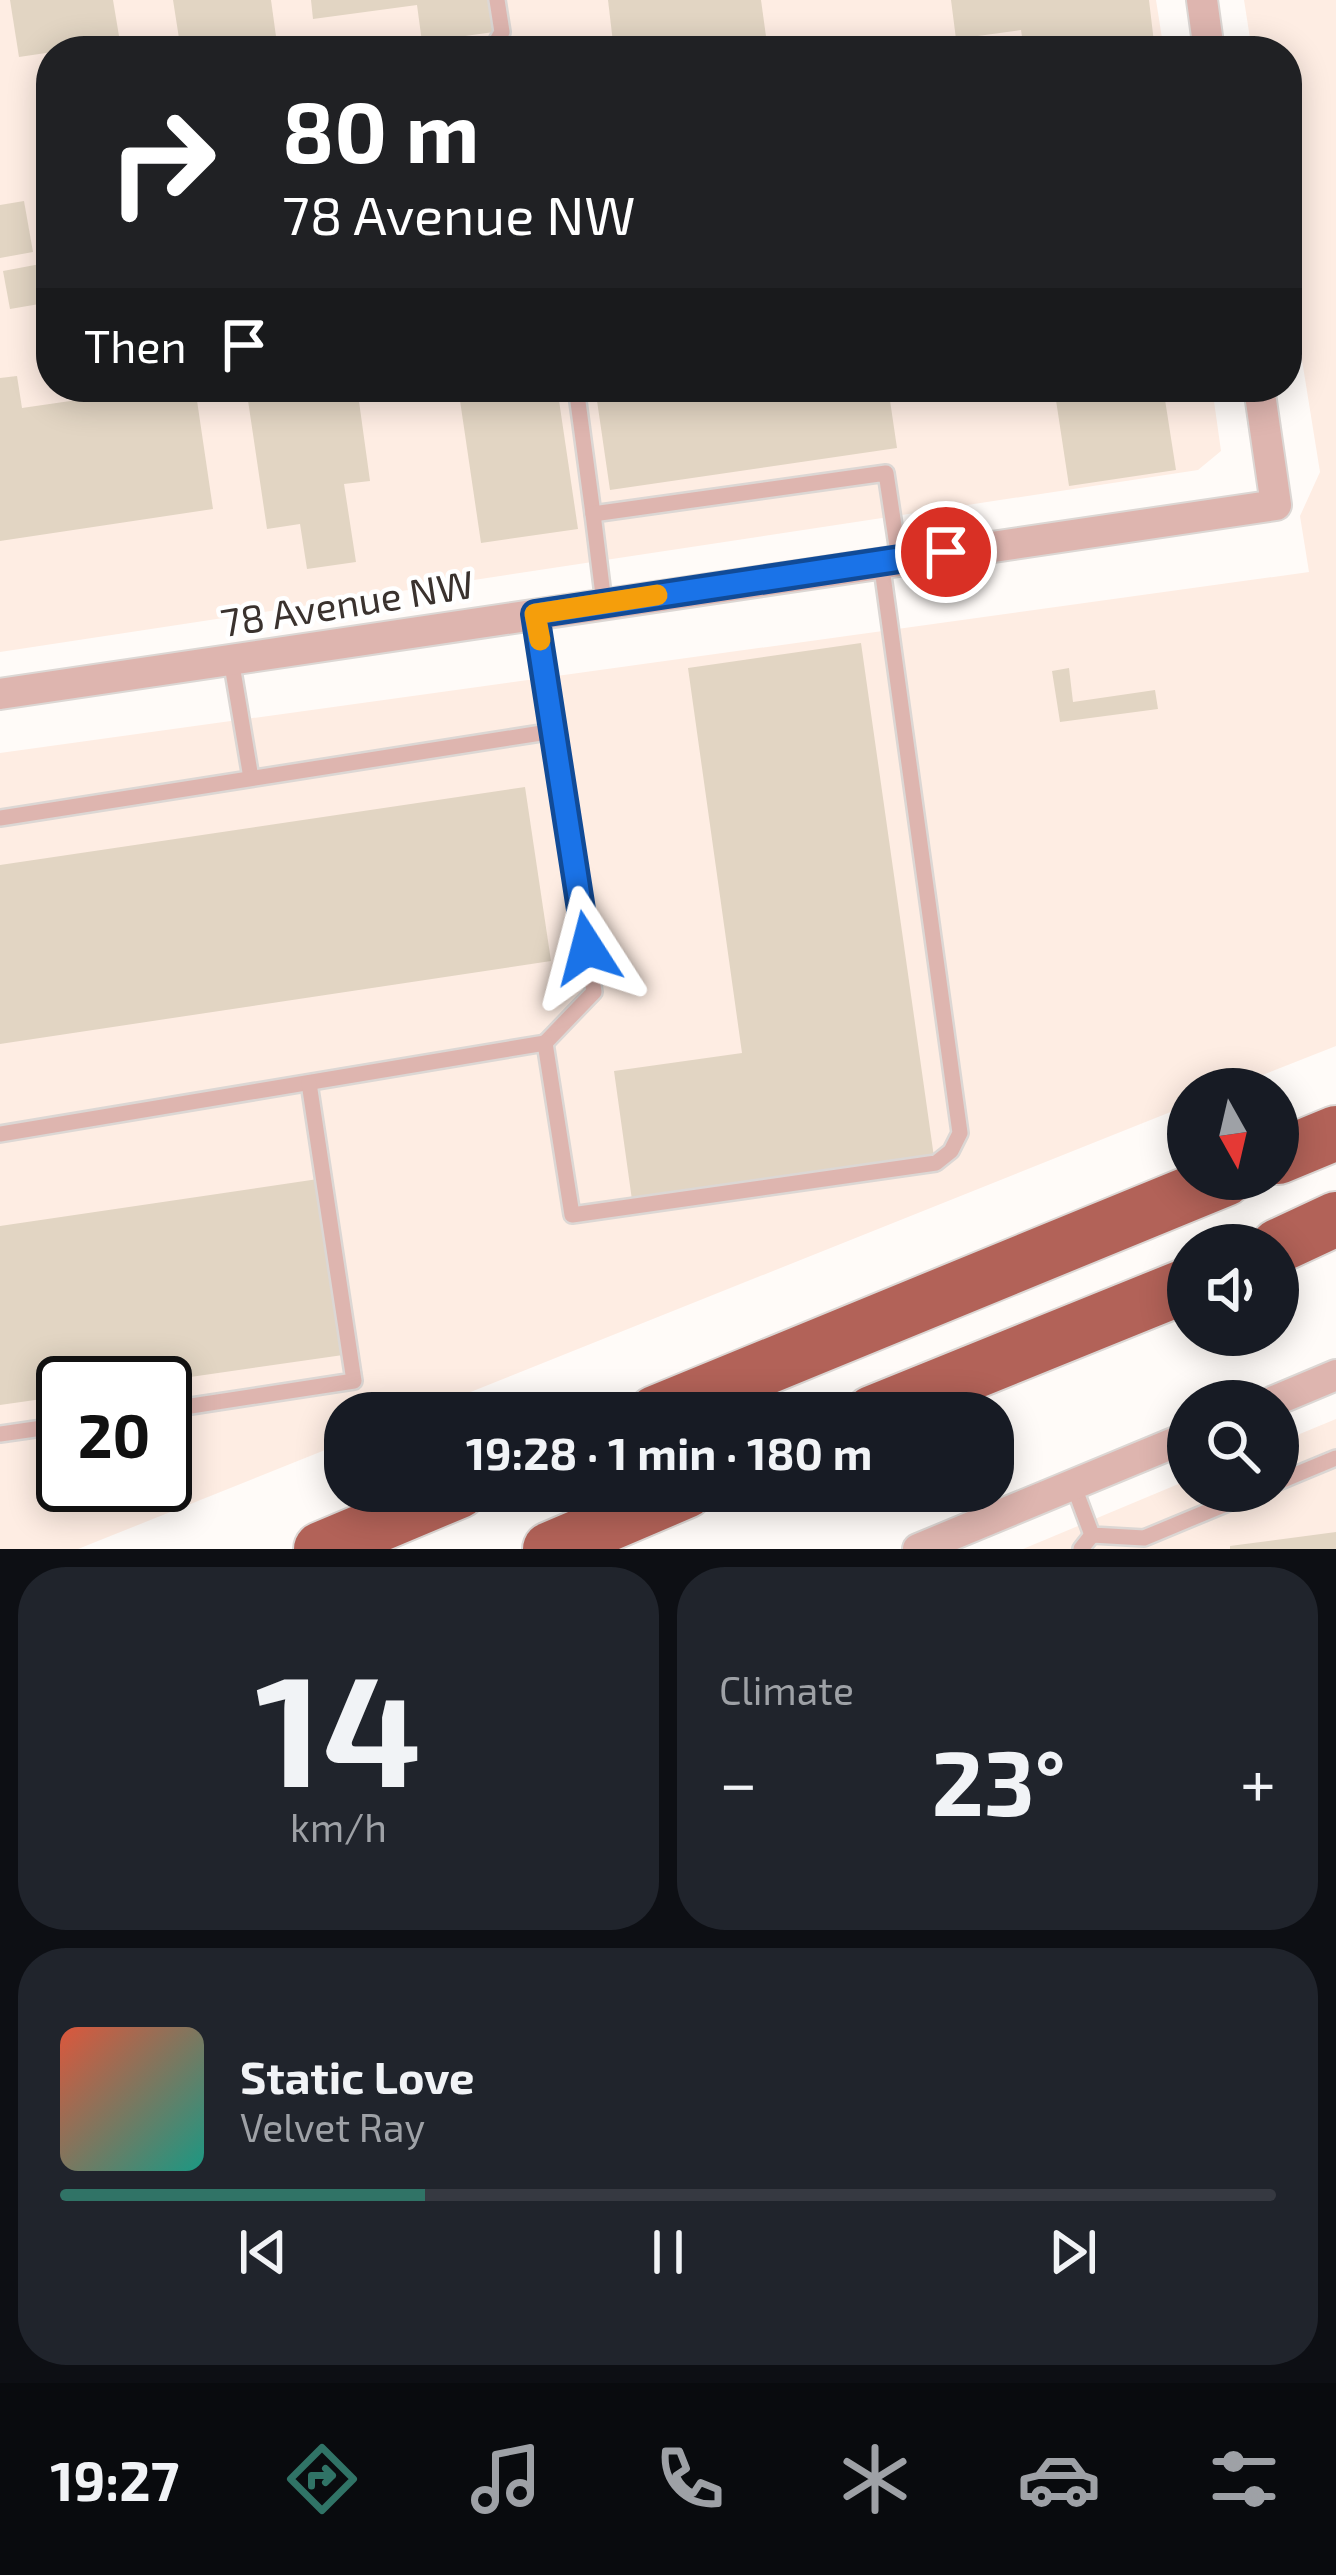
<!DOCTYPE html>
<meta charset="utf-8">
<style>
:root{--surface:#171b24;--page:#20242c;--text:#f1f3f6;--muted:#9ea1a6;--line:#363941;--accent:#307366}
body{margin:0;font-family:"Exo 2",sans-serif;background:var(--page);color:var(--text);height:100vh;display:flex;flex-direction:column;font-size:45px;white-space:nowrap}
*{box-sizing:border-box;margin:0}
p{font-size:39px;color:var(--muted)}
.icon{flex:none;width:66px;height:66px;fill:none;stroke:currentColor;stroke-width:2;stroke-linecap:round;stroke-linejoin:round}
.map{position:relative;height:1549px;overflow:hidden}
.details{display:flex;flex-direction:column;gap:18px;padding:18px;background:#0d0f14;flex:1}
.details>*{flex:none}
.banner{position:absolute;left:36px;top:36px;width:1266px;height:366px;border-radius:48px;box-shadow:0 6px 30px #0003;background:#202124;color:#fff;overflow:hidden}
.needle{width:78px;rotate:172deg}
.controls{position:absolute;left:1167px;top:1068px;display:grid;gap:24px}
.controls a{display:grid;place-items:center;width:132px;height:132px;border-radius:50%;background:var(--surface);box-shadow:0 6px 30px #0003;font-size:60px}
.speed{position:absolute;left:36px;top:1356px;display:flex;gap:24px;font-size:60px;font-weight:700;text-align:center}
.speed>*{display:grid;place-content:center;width:156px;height:156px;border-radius:50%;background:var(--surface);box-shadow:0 6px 30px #0003;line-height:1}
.speed .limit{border:6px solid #111;border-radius:18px;background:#fff;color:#111}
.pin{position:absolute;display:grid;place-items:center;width:102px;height:102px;color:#fff;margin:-51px;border:6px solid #fff;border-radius:50%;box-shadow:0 3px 12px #0007}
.me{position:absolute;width:132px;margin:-66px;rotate:351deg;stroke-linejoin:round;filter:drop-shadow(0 0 9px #0008)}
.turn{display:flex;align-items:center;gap:42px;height:252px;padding:0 48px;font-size:54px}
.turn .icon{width:156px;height:156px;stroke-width:2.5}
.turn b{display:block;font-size:84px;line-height:102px}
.then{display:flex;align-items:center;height:114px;padding:0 48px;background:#0003;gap:24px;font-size:45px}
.big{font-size:90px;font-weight:700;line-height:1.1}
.details .widget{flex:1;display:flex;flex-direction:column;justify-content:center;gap:18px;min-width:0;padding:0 42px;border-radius:48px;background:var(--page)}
.details .dial{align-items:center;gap:0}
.dial b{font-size:156px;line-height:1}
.song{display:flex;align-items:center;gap:36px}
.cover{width:144px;height:144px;border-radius:18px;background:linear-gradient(135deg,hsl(10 70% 55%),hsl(170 70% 35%))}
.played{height:12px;border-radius:6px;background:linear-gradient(90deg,var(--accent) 30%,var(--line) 30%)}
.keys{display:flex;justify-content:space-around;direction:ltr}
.heat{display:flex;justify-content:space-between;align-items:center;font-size:66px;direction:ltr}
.details .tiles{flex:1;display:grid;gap:18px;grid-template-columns:1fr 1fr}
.widget:last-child{grid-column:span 2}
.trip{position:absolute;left:324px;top:1392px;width:690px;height:120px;border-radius:48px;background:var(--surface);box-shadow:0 6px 30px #0003;font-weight:700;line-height:120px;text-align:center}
.dock{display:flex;height:192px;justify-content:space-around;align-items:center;background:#090b0e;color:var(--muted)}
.dock .icon{width:84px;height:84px}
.dock .on{color:var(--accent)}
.dock b{font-size:54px;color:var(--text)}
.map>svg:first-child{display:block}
.built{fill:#feede3;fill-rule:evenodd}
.building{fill:#e2d5c3}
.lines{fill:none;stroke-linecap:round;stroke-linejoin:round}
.lane-casing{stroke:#dcd7d4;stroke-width:20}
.street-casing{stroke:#dcd7d4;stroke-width:34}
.highway-casing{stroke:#dcd7d4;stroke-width:58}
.lane{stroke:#deb5af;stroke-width:15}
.street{stroke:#deb5af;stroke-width:30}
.highway{stroke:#b26258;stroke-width:54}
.route-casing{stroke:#114b97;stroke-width:30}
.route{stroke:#1a73e8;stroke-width:21}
.slow{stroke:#f59e0b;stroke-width:21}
.labels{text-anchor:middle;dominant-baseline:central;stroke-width:9;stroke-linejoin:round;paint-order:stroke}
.street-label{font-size:39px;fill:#3a322e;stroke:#fff}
</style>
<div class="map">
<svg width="1336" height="1549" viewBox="0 0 1336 1549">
<rect width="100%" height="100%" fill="#fffbf8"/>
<g class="built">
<polygon points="0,0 1156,0 1164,51 51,51 51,387 1212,387 1221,451 1198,470 0,652"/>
<path d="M1244 0H1336V1046L1227 1089H1188V1105L418 1413H345V1442L78 1549H0V753L1309 572 1300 516 1320 472 1287 267V51H1252ZM63 1383H165V1485H63Z"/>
<polygon points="1336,1419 1336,1549 1023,1549 1188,1480 1188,1491 1278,1491 1278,1443"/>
</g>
<g class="building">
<polygon points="10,0 113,0 120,42 19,57"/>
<polygon points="173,0 271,0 278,51 181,51"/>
<polygon points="311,0 489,0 494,32 422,42 417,5 313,19"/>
<polygon points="608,0 761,0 768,51 614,51"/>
<polygon points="951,0 1149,0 1155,51 1024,51 1021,30 956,39"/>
<polygon points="24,201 33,252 0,258 0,205"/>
<polygon points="51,262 51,302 10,309 3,271"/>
<polygon points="17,376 22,408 167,387 195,387 213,509 0,541 0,378"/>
<polygon points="246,387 357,387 370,481 344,484 356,562 307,569 300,524 267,529"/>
<polygon points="458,387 557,387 578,529 481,543"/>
<polygon points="595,387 888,387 897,448 610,490"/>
<polygon points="1054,387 1163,387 1176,470 1069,486"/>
<polygon points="861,643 934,1157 632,1200 614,1071 742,1053 688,668"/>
<polygon points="1069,668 1073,702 1155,690 1158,709 1060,722 1052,671"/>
<polygon points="525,787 551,961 0,1044 0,865"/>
<polygon points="318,1179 343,1355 149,1383 63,1383 63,1396 0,1405 0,1226"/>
<polygon points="1336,1532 1336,1549 1230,1549 1230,1546"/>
</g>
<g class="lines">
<defs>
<g id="lane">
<polyline points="491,51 502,32 497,0"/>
<polyline points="576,387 593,514"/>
<polyline points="604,603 593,514 886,473 899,559"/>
<polyline points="535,614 554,731"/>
<polyline points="231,659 251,778"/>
<polyline points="0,818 554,731 594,992 545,1043"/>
<polyline points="0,1134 545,1043 572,1215 936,1163 951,1151 960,1133 881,561"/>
<polyline points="165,1410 354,1381 309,1083"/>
<polyline points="0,1434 63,1425"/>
<polyline points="1278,1482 1336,1458"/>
<polyline points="1073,1484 1092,1535 1144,1538 1257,1491"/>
<polyline points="1081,1549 1092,1535"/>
</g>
<g id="street">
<polyline points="1202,0 1209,51"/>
<polyline points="0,694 1276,505 1259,387"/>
<polyline points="1274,1401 1336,1375"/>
<polyline points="918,1549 1188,1437"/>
</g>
<g id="highway">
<polyline points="1278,1157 1336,1133"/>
<polyline points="1278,1246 1336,1219"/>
<polyline points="655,1413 1225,1179"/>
<polyline points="872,1413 1188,1285"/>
<polyline points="321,1549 459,1491"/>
<polyline points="550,1549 686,1491"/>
</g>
</defs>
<use href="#lane" class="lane-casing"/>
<use href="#street" class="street-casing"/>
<use href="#highway" class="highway-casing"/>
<use href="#lane" class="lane"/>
<use href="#street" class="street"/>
<use href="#highway" class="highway"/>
</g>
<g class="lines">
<defs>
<polyline id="route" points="587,948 535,614 946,552"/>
</defs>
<use href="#route" class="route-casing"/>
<use href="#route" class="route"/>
<polyline class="slow" points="540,640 535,614 657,595"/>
</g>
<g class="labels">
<g class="street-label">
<text transform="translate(347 602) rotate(-9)">78 Avenue NW</text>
</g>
</g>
</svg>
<div class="controls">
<a><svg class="needle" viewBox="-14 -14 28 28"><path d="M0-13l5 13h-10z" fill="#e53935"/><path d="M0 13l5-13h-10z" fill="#9ea1a6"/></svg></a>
<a><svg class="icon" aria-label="sound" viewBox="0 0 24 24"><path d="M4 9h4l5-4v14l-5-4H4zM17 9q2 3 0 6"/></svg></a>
<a><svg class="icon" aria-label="search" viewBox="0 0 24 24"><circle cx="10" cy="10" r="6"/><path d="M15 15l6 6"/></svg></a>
</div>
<div class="speed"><div class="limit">20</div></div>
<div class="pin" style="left:946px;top:552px;background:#d93025"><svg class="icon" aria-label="arrive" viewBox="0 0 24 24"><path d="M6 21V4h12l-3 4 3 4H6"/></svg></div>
<svg class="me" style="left:587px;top:948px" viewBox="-20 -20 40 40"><path d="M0-17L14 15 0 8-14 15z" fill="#1a73e8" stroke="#fff" stroke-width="4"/></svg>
<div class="trip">19:28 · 1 min · 180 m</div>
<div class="banner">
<div class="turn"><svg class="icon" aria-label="right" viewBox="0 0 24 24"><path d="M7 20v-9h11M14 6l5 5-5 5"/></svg><div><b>80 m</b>78 Avenue NW</div></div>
<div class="then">Then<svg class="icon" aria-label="arrive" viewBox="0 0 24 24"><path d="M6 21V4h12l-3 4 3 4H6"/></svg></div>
</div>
</div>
<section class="details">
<div class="tiles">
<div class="widget dial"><b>14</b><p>km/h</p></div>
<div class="widget"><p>Climate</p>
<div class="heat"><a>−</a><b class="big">23°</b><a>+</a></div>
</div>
<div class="widget">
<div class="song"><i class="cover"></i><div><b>Static Love</b><p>Velvet Ray</p></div></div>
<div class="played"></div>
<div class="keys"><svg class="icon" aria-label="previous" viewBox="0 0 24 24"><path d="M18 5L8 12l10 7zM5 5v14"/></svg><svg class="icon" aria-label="pause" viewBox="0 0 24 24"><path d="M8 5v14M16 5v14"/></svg><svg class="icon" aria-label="next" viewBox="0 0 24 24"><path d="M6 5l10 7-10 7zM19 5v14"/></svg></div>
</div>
</div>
</section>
<nav class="dock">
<b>19:27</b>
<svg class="icon on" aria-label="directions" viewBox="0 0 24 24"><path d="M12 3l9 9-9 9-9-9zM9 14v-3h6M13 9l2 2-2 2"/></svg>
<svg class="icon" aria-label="music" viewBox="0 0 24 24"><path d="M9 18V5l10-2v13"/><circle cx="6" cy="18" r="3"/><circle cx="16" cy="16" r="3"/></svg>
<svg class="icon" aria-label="phone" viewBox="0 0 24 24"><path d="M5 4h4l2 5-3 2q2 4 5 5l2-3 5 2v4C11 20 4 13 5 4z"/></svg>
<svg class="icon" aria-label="climate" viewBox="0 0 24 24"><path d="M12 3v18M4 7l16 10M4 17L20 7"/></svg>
<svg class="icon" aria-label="car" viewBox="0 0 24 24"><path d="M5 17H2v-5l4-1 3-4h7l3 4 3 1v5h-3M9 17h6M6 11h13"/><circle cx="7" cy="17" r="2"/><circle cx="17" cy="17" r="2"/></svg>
<svg class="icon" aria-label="filters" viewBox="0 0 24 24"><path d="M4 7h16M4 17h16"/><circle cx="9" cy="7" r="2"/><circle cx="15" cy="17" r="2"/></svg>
</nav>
